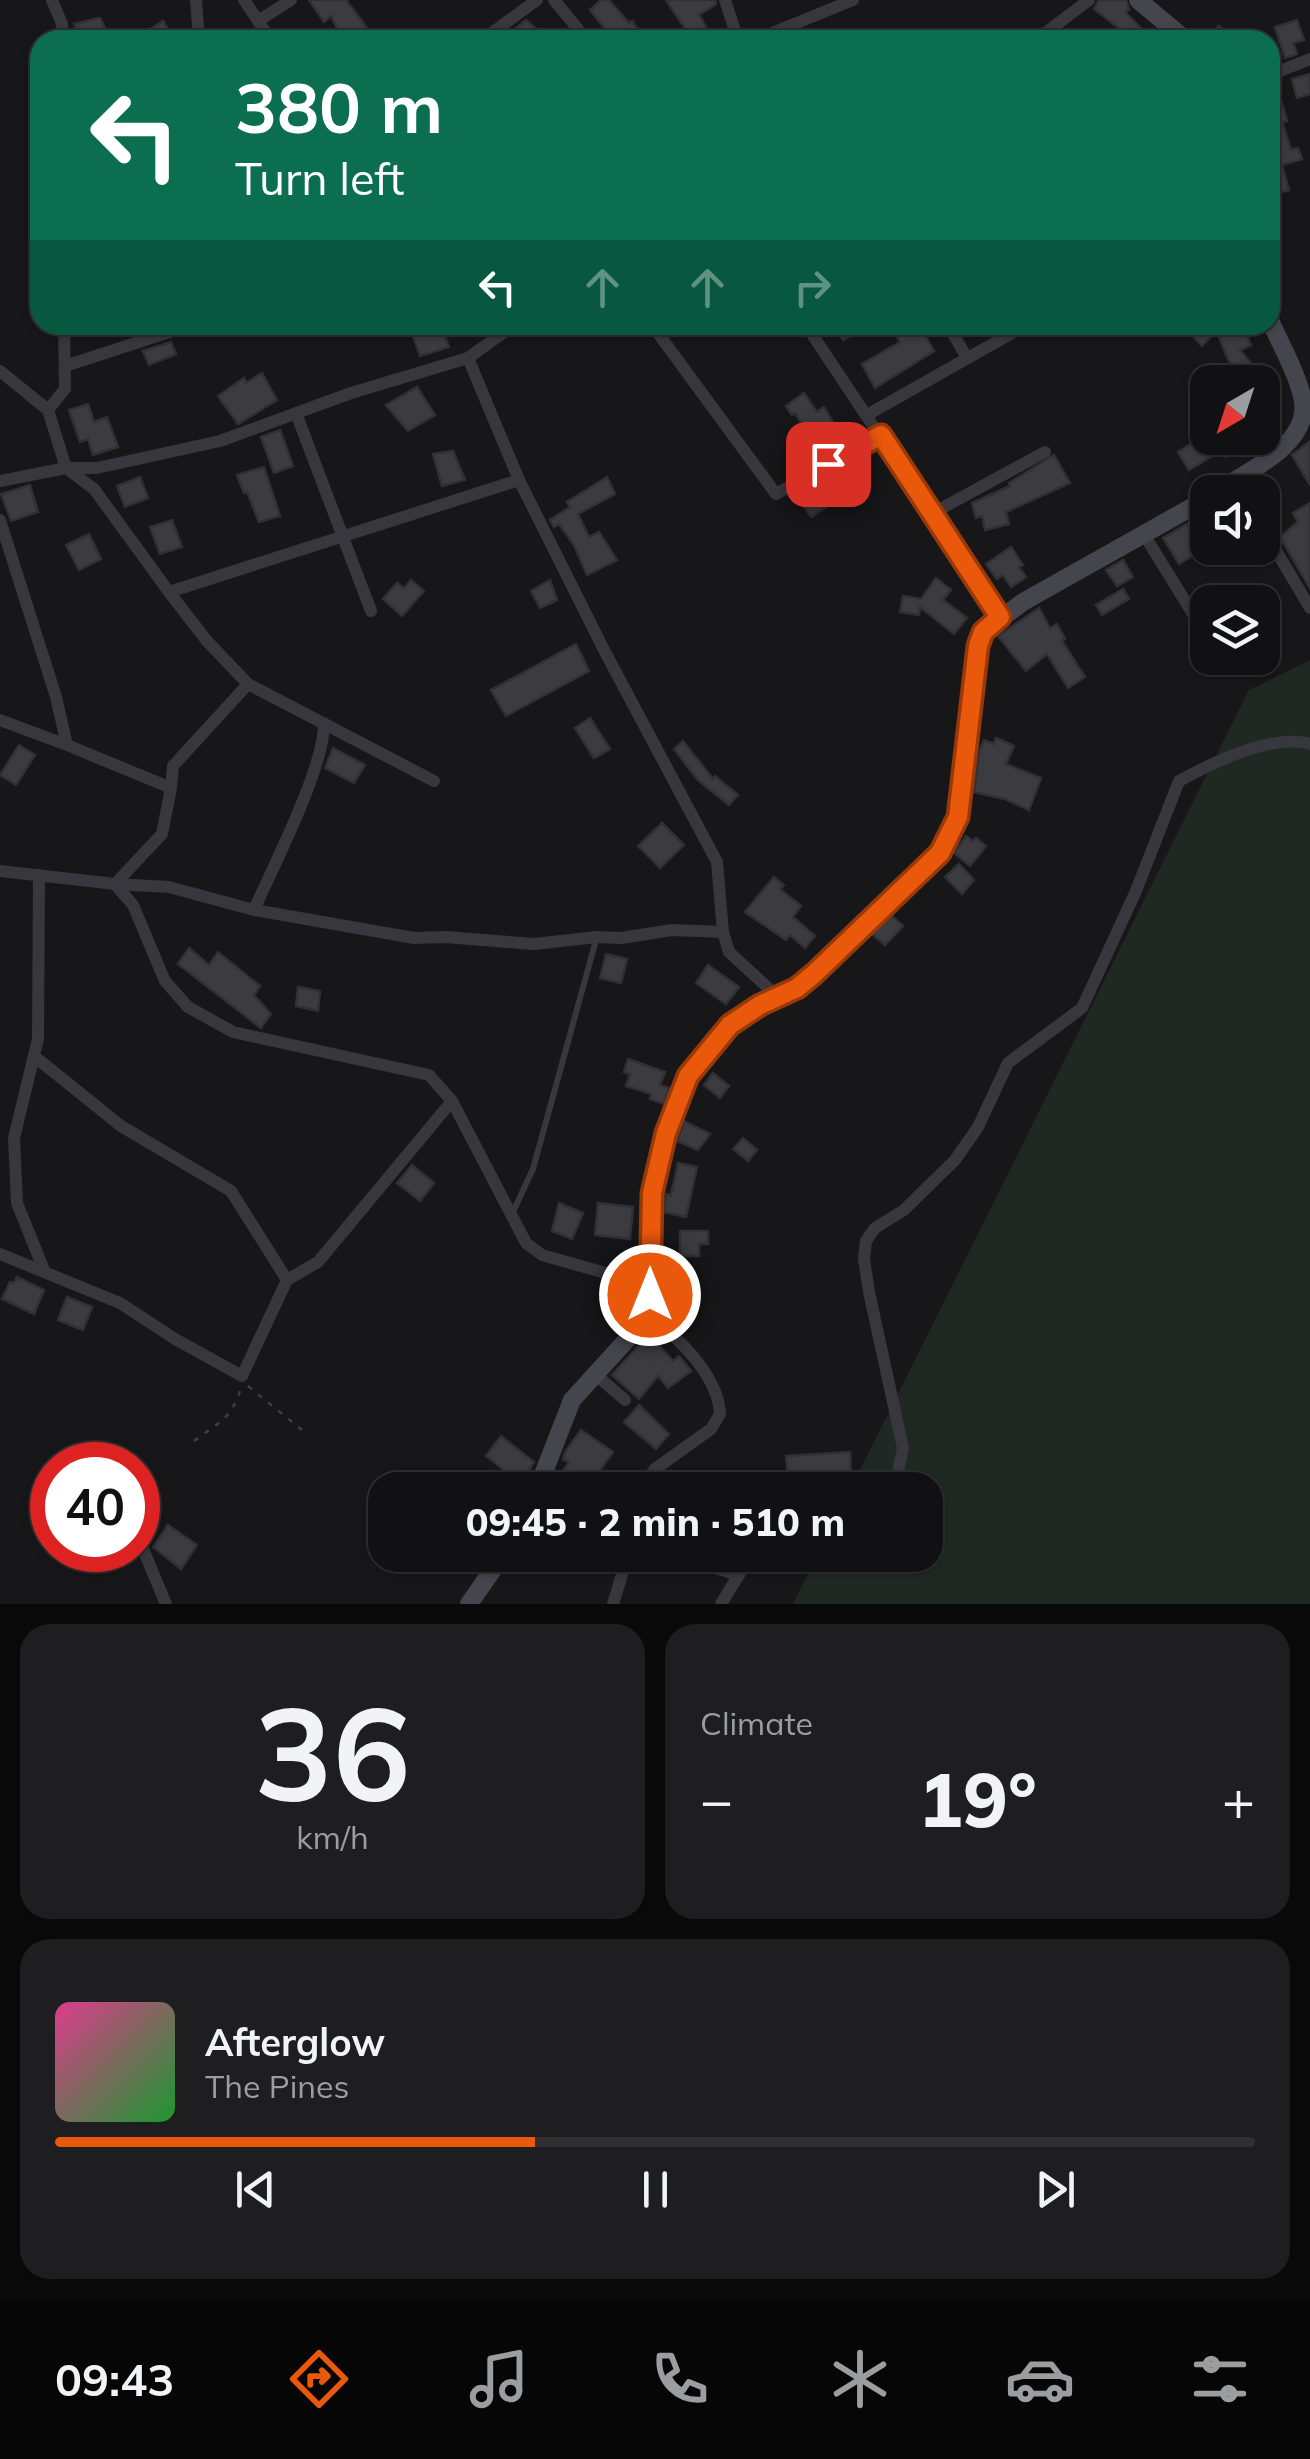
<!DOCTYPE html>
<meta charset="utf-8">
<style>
:root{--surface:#111012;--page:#1e1e20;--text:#f1f3f6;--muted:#9c9d9f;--line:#303032;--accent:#ea580c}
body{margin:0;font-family:Mulish,sans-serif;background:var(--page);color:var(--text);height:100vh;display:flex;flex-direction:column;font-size:38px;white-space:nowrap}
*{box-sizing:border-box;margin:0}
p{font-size:32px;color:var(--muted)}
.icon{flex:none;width:55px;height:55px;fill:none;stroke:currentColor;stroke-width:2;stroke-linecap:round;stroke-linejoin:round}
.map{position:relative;height:1604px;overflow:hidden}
.sheet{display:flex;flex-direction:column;gap:20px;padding:20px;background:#09090a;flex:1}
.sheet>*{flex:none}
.guide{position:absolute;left:30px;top:30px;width:1250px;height:305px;border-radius:30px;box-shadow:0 2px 8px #0004,0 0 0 2px var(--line);background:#0b6e4f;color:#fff;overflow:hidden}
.needle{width:65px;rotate:219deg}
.controls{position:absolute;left:1190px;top:365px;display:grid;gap:20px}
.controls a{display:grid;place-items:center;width:90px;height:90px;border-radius:20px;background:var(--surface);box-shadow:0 2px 8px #0004,0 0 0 2px var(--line);font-size:50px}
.speed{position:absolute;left:30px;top:1442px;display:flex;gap:20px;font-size:50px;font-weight:700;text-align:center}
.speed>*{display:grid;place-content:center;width:130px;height:130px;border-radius:50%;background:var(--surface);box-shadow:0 2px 8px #0004,0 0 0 2px var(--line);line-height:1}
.speed .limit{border:15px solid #d22;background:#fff;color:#111}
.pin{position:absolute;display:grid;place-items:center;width:85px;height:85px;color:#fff;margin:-42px;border-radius:20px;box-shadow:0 5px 15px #0006}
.me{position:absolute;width:110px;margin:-55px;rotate:0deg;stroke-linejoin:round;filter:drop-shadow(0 0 8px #0008)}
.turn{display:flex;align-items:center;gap:35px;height:210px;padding:0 40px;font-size:45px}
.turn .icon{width:130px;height:130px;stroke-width:2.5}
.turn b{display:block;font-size:70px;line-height:85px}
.lanes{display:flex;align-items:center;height:95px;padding:0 40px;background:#0003;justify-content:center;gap:50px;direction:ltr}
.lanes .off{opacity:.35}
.big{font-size:75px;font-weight:800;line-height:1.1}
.sheet .card{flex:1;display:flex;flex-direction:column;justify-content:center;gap:15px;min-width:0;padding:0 35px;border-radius:30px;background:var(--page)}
.sheet .dial{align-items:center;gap:0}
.dial b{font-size:130px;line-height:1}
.song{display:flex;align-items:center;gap:30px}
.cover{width:120px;height:120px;border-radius:15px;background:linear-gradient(135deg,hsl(330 70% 55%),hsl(130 70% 35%))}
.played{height:10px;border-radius:5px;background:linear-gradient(90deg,var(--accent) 40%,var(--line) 40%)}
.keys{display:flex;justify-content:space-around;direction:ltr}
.heat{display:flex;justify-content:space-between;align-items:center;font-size:55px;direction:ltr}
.sheet .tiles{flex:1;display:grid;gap:20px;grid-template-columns:1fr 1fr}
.card:last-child{grid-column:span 2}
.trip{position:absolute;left:368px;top:1472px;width:575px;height:100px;border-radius:30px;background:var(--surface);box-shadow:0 2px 8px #0004,0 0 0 2px var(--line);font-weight:800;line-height:100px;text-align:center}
.menu{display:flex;height:160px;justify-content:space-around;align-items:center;background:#070607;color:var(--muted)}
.menu .icon{width:70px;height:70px}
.menu .selected{color:var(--accent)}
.menu b{font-size:45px;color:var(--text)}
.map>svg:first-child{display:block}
.green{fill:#202823}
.building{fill:#3c3b40;stroke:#313034;stroke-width:2.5}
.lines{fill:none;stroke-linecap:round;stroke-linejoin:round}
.path{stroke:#3d3d44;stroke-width:2.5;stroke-dasharray:5 8;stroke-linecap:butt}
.lane{stroke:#37373d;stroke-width:6}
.street{stroke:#37373d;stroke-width:12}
.secondary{stroke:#45454e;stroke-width:18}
.route-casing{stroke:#983908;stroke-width:25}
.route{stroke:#ea580c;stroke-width:18}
</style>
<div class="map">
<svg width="1310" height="1604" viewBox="0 0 1310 1604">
<rect width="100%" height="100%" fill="#171618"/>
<polygon class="green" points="1310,660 1310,1604 793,1604 817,1555 925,1555 925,1490 850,1490 1249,690"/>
<g class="building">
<polygon points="309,0 346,0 376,40 343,40 331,16 324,22"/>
<polygon points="601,0 609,0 629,23 632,21 645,40 614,40 590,10"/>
<polygon points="666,0 715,0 716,4 699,15 714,40 675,40 688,33"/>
<polygon points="1099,0 1126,0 1129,9 1126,13 1152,40 1118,40 1125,33 1094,9"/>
<polygon points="100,18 111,40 80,40 74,24"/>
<polygon points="526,20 539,31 523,40 515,29"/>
<polygon points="1297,20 1304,40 1293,43 1297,54 1285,58 1275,27"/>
<polygon points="163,21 174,40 133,40"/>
<polygon points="1219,26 1235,40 1206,40"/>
<polygon points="1310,74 1310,94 1297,98 1292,79"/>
<polygon points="1270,94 1276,105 1282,103 1287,121 1282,122 1291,150 1298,148 1302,159 1282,165 1289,190 1273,194 1270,182"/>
<polygon points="425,325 441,325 449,347 420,356 411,330"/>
<polygon points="833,325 868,325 843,340"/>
<polygon points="902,325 919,325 934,351 875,388 862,364 900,342 893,330"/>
<polygon points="1203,325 1222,325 1202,346 1193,336"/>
<polygon points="1243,327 1251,345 1240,350 1260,374 1249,382 1239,382 1228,368 1231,366 1219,337"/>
<polygon points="171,342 176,354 149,365 143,351"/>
<polygon points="262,373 277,400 238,424 218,396 244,378 246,383"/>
<polygon points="417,387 435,415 408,431 386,405"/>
<polygon points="804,393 817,412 824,407 840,434 817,448 795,413 792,415 786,406"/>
<polygon points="88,404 94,422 107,417 118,447 93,455 88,439 80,442 69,410"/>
<polygon points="280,430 293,466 274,473 261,437"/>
<polygon points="1201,438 1266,438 1225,457 1222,450 1189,470 1178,452"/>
<polygon points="1310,441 1310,485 1292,455"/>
<polygon points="453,451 465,480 442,486 433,454"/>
<polygon points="1054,455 1070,483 1006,512 1009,524 985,530 982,516 976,518 972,503 1010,486 1009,483"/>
<polygon points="264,467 280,516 259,522 247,492 244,493 237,475"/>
<polygon points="829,476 843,496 811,517 796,494"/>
<polygon points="140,477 148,498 125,507 117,486"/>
<polygon points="607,477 615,494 578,514 589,537 599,532 617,560 587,575 574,545 559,524 554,527 550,520 570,507 567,502"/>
<polygon points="30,485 38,512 11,521 1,494"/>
<polygon points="1310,503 1310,588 1280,537 1298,522 1293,513"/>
<polygon points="172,520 182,547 160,554 150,527"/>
<polygon points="1187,524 1203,549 1179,564 1163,538"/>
<polygon points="89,534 101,559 79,570 66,545"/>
<polygon points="1011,547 1023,565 1019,567 1026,577 1011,587 1003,575 997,579 986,564"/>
<polygon points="1123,560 1133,577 1117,586 1106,570"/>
<polygon points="936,578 951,590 943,600 967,618 954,634 920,607 919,615 900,612 903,596 921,599"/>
<polygon points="411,580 424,591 402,616 383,599 397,583 404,588"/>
<polygon points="550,580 557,600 540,608 531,591"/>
<polygon points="1123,589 1129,599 1102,615 1096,605"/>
<polygon points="1039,608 1050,628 1057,624 1065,639 1062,641 1085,677 1068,688 1047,654 1026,671 998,636"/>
<polygon points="576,644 589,671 506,716 491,690"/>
<polygon points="590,718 610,749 594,758 575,728"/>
<polygon points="996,738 1014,746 1006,764 1041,778 1029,810 1005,799 974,792 979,751 984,740 994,744"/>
<polygon points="683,741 713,779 715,776 738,795 729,805 698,780 674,749"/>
<polygon points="19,745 35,755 16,785 0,775"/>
<polygon points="333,748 365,765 354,783 325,768"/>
<polygon points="662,823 684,845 660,868 638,846"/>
<polygon points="966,836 973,841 976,838 986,846 970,866 954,853"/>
<polygon points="959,864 974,880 962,894 945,877"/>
<polygon points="774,877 784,885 780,889 801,906 793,917 815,936 805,948 790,935 786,940 745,912"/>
<polygon points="891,915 903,926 885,945 871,933"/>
<polygon points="189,948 209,965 218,952 260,986 254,995 271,1014 261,1028 178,964"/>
<polygon points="606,954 627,959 621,983 600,978"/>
<polygon points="708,965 739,987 726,1004 696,983"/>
<polygon points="298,987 320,991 318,1011 296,1006"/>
<polygon points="628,1059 665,1072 660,1085 669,1088 664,1104 650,1099 651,1094 626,1086 630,1074 624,1072"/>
<polygon points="713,1073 729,1086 720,1098 704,1085"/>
<polygon points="684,1121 710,1134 698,1150 677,1141"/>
<polygon points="743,1138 757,1150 748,1161 733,1149"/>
<polygon points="678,1163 697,1167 686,1217 664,1212 666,1194 671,1195"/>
<polygon points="412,1165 434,1183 420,1201 397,1183"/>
<polygon points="559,1203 583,1213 572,1239 552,1231"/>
<polygon points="598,1203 633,1207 630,1239 595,1235"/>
<polygon points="680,1231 708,1231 708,1244 699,1244 699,1256 680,1256"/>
<polygon points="17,1277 44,1290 34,1314 2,1299 10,1282 14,1283"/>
<polygon points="67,1297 92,1307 83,1330 58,1320"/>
<polygon points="649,1334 673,1361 679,1356 691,1371 668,1388 658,1376 639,1399 612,1375"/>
<polygon points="639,1405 669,1434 656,1449 624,1422"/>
<polygon points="581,1430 613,1452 593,1480 585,1474 573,1490 557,1478 569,1463 563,1459 565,1452"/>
<polygon points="501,1436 534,1462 521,1483 486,1456"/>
<polygon points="850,1452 851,1474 788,1479 786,1456"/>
<polygon points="168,1525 197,1545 181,1569 153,1547"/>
</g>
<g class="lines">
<g class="path">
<polyline points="248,1386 302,1430"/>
<path d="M194 1441C219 1422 231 1420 241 1388"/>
</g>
<polyline class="lane" points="512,1214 533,1169 596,940"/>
<g class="street">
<polyline points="52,0 62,24 62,40"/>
<polyline points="196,0 199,40"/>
<polyline points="244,0 271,40"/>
<polyline points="554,0 587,40"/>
<polyline points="725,0 738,40"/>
<polyline points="258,21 291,0"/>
<polyline points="482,40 537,0"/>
<polyline points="755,40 853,0"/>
<polyline points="1036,40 1089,0"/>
<polyline points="1270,75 1310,59"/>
<polyline points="652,325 776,494 881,435"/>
<polyline points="806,325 1000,617"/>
<polyline points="948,325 967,358"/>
<polyline points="468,358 519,480 604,650 717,862 723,932 729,952 778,997"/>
<polyline points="65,366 191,325"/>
<polyline points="0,371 48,410 66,468 94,489 169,592 519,480"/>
<polyline points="48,410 65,389 64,325"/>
<polyline points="296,413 371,611"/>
<polyline points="867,415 1026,325"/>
<polyline points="1235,480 1243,492"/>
<polyline points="0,481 66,468 97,468 220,441 351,393 468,358 514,325"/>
<polyline points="933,513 1045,452"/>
<polyline points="0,520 56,697 67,745 0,720"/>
<polyline points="1262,527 1310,608"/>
<polyline points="1143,533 1208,638"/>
<polyline points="169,592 207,641 248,684 434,781"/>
<polyline points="67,745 171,788 173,766 248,684"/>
<polyline points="0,871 115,884 133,905 165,981 188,1007 233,1032 429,1075 452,1101 526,1243 542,1255 648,1285"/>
<polyline points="39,875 38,1039 14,1138 17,1203 44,1270"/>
<polyline points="115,884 169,887 254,910 414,938 445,937 534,944 597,937 621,938 672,930 723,932"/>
<polyline points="115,884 162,834 171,788"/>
<path d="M254 910C273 867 325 766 324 723"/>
<polyline points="0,1254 120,1303 175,1339 242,1376 287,1280 231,1191 121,1126 34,1056"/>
<polyline points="287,1280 318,1262 452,1101"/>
<polyline points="595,1374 625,1400"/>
<path d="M639 1490 655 1469 711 1429 720 1414C718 1375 678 1338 650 1316"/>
<path d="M894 1490 903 1448 869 1292 864 1259 866 1241 875 1228 904 1210 955 1160 978 1127 1008 1063 1082 1008 1136 891 1179 781C1212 763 1273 733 1310 744"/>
<polyline points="138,1537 166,1604"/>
<polyline points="671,1555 739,1575"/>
<polyline points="613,1604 628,1555"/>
<polyline points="721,1604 751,1555"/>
</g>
<g class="secondary">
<polyline points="1138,0 1186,40"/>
<path d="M1216 492C1246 472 1310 445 1303 401 1298 374 1281 346 1270 320"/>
<polyline points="537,1490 572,1400 653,1311 648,1285 652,1193 666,1133 688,1076 730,1025 760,1005 797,987 814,974 860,926 940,853 959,817 978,646 983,632 1023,602 1208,498"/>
<polyline points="469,1604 503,1555"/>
</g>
</g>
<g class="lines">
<defs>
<polyline id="route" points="650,1295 652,1193 666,1133 688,1076 730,1025 760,1005 797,988 814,974 940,853 958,817 978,646 983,632 1000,617 881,435 828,464"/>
</defs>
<use href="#route" class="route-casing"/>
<use href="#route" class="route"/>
</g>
</svg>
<div class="controls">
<a><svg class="needle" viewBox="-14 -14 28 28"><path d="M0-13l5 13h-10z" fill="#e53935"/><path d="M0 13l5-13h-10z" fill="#9c9d9f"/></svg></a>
<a><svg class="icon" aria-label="sound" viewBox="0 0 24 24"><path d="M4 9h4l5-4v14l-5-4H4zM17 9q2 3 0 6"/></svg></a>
<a><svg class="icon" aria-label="layers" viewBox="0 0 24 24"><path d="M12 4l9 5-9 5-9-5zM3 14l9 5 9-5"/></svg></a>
</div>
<div class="speed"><div class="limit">40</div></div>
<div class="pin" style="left:828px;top:464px;background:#d93025"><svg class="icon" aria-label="arrive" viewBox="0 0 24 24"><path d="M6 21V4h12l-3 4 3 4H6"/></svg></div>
<svg class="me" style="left:650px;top:1295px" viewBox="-20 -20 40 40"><circle r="17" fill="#ea580c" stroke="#fff" stroke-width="3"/><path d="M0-11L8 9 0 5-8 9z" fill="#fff"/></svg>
<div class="trip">09:45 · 2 min · 510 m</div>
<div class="guide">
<div class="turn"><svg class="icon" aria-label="left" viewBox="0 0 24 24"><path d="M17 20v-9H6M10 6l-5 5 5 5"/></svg><div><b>380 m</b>Turn left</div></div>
<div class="lanes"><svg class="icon" aria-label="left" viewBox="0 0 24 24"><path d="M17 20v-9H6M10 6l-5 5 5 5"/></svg><svg class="icon off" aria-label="ahead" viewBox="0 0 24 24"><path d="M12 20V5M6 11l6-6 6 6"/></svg><svg class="icon off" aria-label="ahead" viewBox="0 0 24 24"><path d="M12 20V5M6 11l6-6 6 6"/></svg><svg class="icon off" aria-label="right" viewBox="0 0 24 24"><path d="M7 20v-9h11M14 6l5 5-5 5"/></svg></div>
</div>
</div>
<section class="sheet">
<div class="tiles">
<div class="card dial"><b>36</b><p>km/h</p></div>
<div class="card"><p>Climate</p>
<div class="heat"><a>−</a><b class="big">19°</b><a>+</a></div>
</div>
<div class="card">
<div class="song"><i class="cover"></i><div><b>Afterglow</b><p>The Pines</p></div></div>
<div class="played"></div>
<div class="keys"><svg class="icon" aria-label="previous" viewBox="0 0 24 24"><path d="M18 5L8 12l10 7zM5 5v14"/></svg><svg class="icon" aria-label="pause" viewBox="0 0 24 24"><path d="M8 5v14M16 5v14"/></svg><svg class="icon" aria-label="next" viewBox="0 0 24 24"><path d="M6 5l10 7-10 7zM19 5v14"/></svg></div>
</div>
</div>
</section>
<nav class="menu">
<b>09:43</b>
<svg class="icon selected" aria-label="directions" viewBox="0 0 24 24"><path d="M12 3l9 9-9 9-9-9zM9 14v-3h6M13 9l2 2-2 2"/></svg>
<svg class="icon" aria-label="music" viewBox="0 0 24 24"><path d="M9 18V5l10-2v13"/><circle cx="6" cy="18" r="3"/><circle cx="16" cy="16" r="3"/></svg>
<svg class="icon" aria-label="phone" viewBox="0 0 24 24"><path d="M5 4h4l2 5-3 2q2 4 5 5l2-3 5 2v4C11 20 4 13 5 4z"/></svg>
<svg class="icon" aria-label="climate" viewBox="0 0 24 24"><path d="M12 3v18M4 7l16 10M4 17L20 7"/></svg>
<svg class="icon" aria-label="car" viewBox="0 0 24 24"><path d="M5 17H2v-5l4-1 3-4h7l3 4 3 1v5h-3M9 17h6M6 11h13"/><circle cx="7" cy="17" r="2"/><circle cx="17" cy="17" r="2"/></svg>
<svg class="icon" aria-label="filters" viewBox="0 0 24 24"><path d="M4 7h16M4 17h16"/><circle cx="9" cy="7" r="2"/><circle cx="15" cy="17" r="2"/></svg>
</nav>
